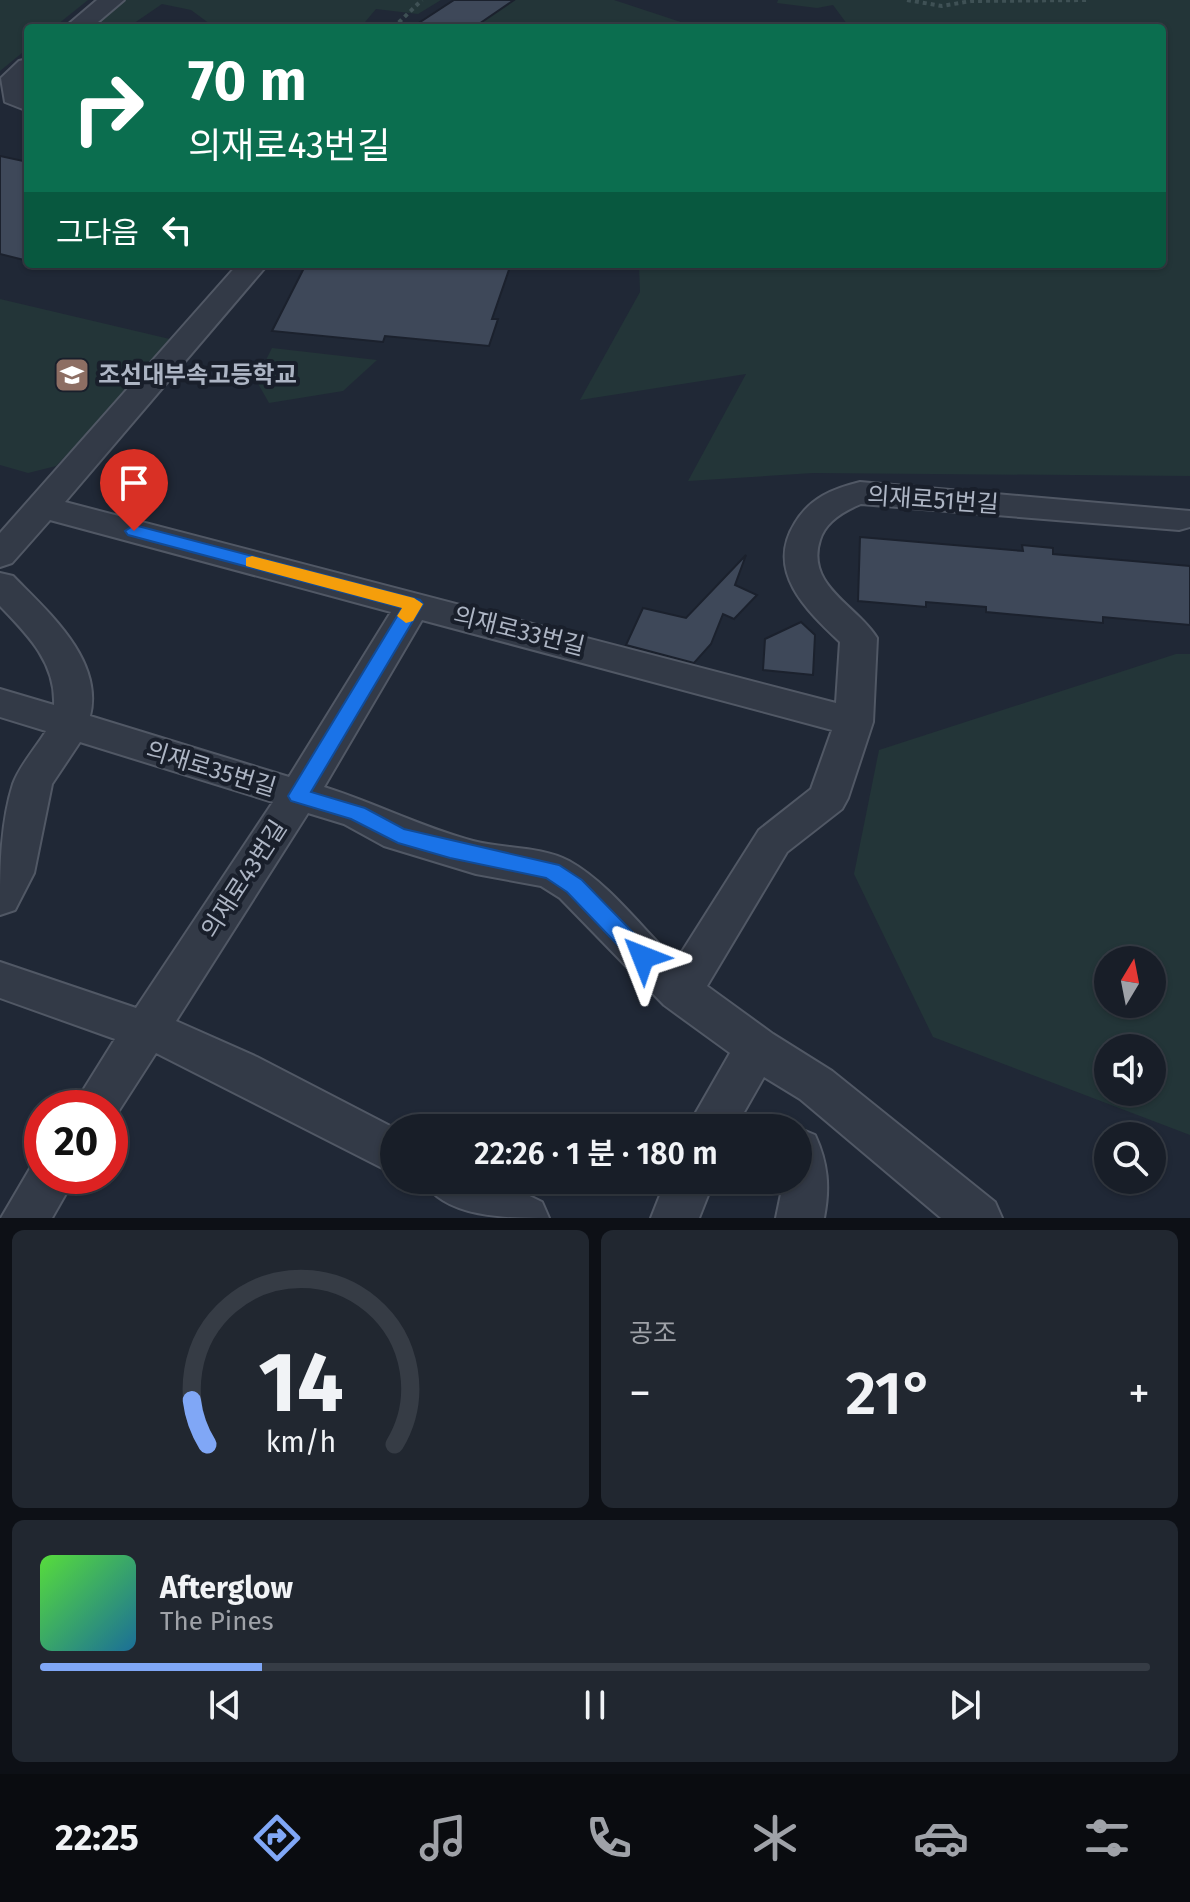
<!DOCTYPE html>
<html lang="ko">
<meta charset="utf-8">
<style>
:root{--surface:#181e28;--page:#212730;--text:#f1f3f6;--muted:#9fa2a8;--line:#363c45;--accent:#80a7f6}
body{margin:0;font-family:"Fira Sans","Noto Sans KR",sans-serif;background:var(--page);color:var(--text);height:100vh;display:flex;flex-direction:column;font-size:30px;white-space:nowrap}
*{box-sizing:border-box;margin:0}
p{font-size:26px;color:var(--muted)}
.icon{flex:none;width:44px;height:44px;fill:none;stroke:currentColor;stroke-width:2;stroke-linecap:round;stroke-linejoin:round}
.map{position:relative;height:1218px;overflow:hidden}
.side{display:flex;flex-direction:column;gap:12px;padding:12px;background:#0d1016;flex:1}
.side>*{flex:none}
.hud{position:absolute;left:24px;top:24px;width:1142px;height:244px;border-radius:8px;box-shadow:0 2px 6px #0004,0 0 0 2px var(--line);background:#0b6e4f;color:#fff;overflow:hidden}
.needle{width:52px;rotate:10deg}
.buttons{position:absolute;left:1094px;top:946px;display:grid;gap:16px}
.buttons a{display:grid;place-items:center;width:72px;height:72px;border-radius:50%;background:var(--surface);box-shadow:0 2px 6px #0004,0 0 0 2px var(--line);font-size:40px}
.speed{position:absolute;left:24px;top:1090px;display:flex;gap:16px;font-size:40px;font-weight:700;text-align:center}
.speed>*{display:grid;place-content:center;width:104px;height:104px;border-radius:50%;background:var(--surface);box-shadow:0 2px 6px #0004,0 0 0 2px var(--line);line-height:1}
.speed .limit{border:12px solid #d22;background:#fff;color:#111}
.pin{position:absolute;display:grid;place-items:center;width:68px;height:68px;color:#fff;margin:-82px -34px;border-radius:50% 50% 50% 0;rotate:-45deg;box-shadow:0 0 8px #0007}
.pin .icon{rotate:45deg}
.me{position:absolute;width:88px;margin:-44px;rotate:315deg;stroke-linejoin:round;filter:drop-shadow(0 0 6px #0008)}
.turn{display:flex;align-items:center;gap:28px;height:168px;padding:0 32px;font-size:36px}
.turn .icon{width:104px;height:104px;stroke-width:2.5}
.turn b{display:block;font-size:56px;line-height:68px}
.then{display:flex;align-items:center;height:76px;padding:0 32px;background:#0003;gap:16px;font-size:30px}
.big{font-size:60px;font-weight:600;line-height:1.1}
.side .widget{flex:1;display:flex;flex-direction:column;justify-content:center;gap:12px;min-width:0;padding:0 28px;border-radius:12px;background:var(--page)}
.side .dial{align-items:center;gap:0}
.dial svg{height:208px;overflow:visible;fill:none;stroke:var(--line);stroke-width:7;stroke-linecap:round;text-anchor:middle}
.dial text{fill:var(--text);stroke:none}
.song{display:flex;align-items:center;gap:24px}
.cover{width:96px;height:96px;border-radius:12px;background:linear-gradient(135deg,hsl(110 70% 55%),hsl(200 70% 35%))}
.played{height:8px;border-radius:4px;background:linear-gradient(90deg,var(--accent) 20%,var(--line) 20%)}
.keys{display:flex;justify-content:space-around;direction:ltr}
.heat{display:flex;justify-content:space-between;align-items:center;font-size:44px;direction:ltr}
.side .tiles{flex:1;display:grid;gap:12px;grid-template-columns:1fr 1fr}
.widget:last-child{grid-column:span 2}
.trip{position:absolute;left:380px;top:1114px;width:432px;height:80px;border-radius:40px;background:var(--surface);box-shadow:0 2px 6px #0004,0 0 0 2px var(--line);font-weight:600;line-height:80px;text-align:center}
.tabs{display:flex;height:128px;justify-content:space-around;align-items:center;background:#0a0c10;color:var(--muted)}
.tabs .icon{width:56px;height:56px}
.tabs .on{color:var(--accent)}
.tabs b{font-size:36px;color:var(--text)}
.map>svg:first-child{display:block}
.green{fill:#233538;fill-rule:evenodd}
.building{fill:#3e4859;stroke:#1b212d;stroke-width:2}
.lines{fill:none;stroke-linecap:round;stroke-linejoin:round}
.minor-casing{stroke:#515865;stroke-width:4}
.path{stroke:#3f5155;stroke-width:4;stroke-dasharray:4 4;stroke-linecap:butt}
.minor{fill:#333a47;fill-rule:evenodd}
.route{fill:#1a73e8;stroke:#114b97;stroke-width:2}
.slow{fill:#f59e0b}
.labels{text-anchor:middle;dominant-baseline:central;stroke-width:8;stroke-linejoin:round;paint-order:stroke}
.poi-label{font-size:24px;font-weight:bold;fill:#adb5c4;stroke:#191f2b;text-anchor:start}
.street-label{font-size:24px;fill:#adb5c4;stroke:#191f2b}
</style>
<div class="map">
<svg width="1190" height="1218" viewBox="0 0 1190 1218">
<rect width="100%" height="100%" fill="#202836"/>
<g class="green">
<polygon points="0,0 88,0 53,28 28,28 28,48 0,71"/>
<polygon points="120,0 441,0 418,14 376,9 360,28 205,28 210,24 191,10 162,4 127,28 83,28"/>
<polygon points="514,0 614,0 699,28 473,28"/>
<polygon points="778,0 1190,0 1190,476 813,473 688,481 746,374 580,400 640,292 639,264 1162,264 1162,28 850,28 833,5 817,8 777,3"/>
<polygon points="0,299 174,340 56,466 28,473 0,465"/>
<polygon points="272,348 377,360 343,391 269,403 256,380"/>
<path d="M1176 654H1190V1135L933 1037 854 874 879 750ZM1152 960V1004H1108V960ZM1152 1048V1092H1108V1048Z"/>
</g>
<g class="building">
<polygon points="454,0 514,0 473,28 411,28"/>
<polygon points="0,156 28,162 28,261 0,254"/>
<polygon points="306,264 511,264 492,319 498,319 489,346 385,336 383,342 272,331"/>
<polygon points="860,537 1023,551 1022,545 1053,548 1053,554 1190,566 1190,625 1103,617 1103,623 986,612 986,607 926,602 926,607 858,601"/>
<polygon points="746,555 735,585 757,595 734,619 723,614 711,644 694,663 626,645 643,608 686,618"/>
<polygon points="801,622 815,635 813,675 763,670 765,639"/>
</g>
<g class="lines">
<defs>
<g id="minor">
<polygon points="97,0 124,0 91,28 64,28"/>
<polygon points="28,59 28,111 5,102 1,78 19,61"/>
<path d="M238 264H268L65 502 836 703 840 642C806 610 765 571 795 523 810 498 832 489 860 482L1190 511V527L1179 530 861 504C844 511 825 522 820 540 805 586 858 606 877 638L873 722 848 798 842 809 787 852 707 986 773 1034 832 1071 995 1202 1002 1218H941L800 1099 764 1077 735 1128H687L730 1053 664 1005 560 898 541 886 476 874 384 846 344 824 308 813 176 1021 257 1057 394 1128V1174L156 1053 111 1123 110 1108H72L115 1039 0 998V962L136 1008 273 802 80 742 52 784 34 873 15 910 0 915C0 872 0 825 13 784 20 765 35 749 46 731L0 717V689L54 705C56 663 28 635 0 606V573L13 576C48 612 104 660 90 716L289 777 391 612 50 520 12 563 0 567V533ZM422 620 832 730 811 789 759 830 676 961C642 929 610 884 569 861 541 846 503 849 473 841 421 827 375 803 324 787Z"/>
<path d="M798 1128 815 1135C828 1163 830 1188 824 1218H776L782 1189 780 1180H798Z"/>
<polygon points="42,1158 42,1176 76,1176 52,1218 1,1218 35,1160"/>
<path d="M423 1180H497L542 1202 549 1218C507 1218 444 1218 423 1180Z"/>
<polygon points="666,1180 714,1180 699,1218 651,1218"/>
</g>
</defs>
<use href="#minor" class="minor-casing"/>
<g class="path">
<polyline points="907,0 942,6 971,1 1089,0"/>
<polyline points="393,28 422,0"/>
</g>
<use href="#minor" class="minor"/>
</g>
<polygon class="route" points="134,525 420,600 423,604 311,792 365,808 404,829 559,865 582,880 651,951 654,957 651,963 635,963 567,892 546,878 450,858 398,843 351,819 291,801 288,796 291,791 402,608 128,535 125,531"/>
<polygon class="slow" points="252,556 414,598 423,604 413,621 406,623 397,616 402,608 246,566 246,558"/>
<defs>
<symbol id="school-square" viewBox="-11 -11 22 22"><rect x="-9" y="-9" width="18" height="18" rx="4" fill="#8d6e63" stroke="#191f2b"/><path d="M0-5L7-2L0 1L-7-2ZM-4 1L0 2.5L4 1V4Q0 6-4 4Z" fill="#fff"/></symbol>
</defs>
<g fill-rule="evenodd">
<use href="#school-square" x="52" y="355" width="40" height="40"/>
</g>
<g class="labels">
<g class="poi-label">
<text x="98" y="375">조선대부속고등학교</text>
</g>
<g class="street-label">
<text transform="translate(933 500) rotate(4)">의재로51번길</text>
<text transform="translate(519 631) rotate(14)">의재로33번길</text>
<text transform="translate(211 769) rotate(17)">의재로35번길</text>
<text transform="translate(244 879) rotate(-57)">의재로43번길</text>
</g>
</g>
</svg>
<div class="buttons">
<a><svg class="needle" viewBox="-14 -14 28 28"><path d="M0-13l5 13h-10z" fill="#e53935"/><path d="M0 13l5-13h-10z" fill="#9fa2a8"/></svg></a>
<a><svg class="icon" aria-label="sound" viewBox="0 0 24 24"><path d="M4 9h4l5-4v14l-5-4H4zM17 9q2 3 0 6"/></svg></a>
<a><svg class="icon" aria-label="search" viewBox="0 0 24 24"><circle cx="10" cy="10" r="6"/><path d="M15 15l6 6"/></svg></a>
</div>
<div class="speed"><div class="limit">20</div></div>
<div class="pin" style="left:134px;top:531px;background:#d93025"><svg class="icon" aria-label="arrive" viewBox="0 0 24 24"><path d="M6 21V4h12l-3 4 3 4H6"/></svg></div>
<svg class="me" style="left:643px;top:957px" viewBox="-20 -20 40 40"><path d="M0-17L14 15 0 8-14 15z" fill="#1a73e8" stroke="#fff" stroke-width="4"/></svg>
<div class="trip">22:26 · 1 분 · 180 m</div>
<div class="hud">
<div class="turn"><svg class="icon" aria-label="right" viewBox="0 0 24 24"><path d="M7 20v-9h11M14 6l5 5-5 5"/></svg><div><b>70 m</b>의재로43번길</div></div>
<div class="then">그다음<svg class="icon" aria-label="left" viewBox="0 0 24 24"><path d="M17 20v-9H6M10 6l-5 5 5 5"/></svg></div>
</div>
</div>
<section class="side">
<div class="tiles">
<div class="widget dial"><svg viewBox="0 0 100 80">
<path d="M14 69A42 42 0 1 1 86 69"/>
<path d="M14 69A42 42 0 0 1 8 52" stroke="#80a7f6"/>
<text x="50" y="56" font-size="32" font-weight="700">14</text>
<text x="50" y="72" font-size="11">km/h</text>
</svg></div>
<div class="widget"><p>공조</p>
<div class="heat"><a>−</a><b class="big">21°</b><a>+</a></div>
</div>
<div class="widget">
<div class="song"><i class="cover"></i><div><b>Afterglow</b><p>The Pines</p></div></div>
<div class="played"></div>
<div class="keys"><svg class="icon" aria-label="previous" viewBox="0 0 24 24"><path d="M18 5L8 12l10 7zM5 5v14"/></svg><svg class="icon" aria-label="pause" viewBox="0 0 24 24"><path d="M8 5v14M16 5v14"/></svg><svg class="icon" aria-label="next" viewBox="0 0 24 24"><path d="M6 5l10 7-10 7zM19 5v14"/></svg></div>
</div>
</div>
</section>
<nav class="tabs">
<b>22:25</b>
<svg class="icon on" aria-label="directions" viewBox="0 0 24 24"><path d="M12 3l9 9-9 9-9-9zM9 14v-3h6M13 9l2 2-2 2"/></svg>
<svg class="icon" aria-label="music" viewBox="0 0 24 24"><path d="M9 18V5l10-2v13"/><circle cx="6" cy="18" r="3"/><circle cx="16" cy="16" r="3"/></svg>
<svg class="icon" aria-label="phone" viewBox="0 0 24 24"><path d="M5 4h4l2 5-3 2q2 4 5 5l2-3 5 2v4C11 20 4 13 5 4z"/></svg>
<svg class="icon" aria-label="climate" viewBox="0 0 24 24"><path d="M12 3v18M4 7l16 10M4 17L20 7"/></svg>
<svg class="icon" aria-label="car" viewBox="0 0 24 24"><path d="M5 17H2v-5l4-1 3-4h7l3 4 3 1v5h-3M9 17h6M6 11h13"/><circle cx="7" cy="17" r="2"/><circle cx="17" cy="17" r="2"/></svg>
<svg class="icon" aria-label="filters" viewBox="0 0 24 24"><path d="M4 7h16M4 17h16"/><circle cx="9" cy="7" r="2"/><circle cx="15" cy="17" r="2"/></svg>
</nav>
